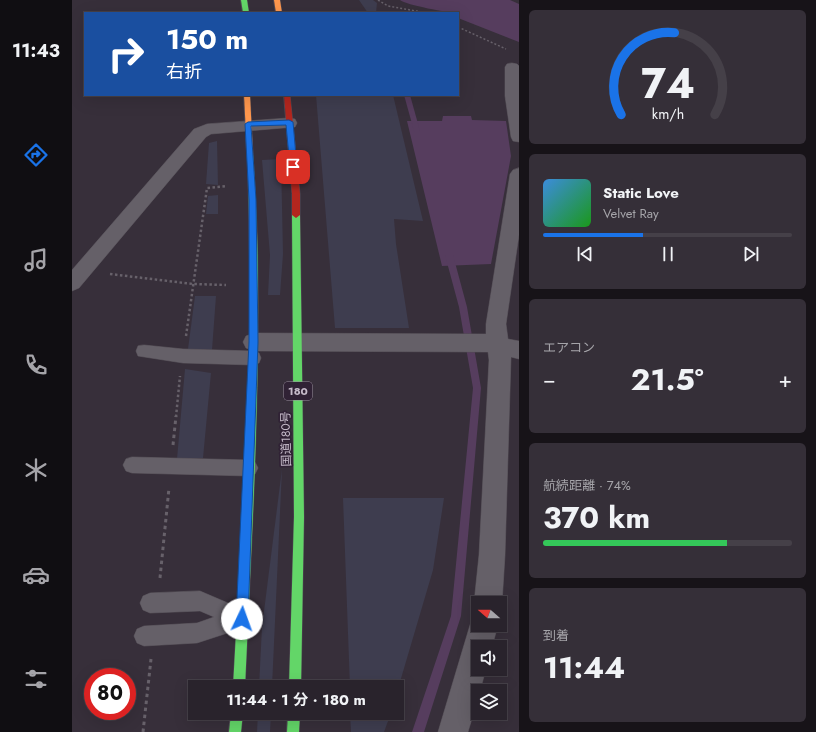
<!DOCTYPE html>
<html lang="ja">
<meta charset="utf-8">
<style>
:root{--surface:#29232c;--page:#352f38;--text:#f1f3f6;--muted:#a5a4a9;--line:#454048;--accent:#1a73e8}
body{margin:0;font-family:Jost,"Noto Sans JP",sans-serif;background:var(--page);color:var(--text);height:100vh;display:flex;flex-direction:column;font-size:15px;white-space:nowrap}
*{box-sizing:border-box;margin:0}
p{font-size:13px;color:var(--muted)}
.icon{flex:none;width:22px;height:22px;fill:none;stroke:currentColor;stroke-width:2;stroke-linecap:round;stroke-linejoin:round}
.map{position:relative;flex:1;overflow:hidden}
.details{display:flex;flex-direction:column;gap:10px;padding:10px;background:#171318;width:297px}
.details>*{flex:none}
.guide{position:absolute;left:12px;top:12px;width:375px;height:84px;border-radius:0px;box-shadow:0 4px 16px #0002,0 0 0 1px var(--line);background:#1a4fa0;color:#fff;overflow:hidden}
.needle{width:26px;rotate:290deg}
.fabs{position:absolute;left:399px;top:596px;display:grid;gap:8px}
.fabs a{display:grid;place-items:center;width:36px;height:36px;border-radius:0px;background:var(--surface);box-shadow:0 4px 16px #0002,0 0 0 1px var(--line);font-size:20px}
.speed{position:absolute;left:12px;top:668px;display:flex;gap:8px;font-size:20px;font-weight:700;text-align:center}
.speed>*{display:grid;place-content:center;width:52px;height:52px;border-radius:50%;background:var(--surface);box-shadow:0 4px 16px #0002,0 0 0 1px var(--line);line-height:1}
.speed .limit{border:6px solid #d22;background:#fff;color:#111}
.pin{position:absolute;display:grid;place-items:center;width:34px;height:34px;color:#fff;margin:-17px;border-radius:8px;box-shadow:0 2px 6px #0006}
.me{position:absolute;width:44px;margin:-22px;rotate:3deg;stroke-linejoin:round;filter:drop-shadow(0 0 3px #0008)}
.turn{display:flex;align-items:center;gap:14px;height:84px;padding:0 16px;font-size:18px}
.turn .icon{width:52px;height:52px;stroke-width:2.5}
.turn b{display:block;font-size:28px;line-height:34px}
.big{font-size:30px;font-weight:700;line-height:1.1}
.details .widget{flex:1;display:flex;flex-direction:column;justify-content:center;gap:6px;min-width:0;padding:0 14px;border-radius:6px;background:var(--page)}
.details .dial{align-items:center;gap:0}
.dial svg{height:104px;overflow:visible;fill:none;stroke:var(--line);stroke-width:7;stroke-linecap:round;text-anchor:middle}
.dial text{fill:var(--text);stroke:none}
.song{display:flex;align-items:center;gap:12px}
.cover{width:48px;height:48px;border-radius:6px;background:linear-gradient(135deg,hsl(210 70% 55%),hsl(120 70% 35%))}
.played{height:4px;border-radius:2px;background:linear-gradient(90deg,var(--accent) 40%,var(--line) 40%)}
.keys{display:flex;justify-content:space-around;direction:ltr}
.heat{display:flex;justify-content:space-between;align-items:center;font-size:22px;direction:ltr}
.charge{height:6px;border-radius:3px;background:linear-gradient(90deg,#34c759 74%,var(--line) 0)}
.trip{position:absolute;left:116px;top:680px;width:216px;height:40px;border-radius:0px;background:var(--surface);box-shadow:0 4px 16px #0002,0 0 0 1px var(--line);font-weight:700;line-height:40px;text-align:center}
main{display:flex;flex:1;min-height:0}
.menu{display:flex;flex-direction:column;width:72px;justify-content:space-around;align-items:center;background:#100e12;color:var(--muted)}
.menu .icon{width:28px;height:28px}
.menu .active{color:var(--accent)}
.menu b{font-size:18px;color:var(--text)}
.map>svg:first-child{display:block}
.green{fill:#3e3d4f}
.water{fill:#563d5e}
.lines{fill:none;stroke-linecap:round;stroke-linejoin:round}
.stream{fill:#563d5e;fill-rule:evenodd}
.lane-casing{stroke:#514b53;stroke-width:1}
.street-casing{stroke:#514b53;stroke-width:1}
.fast-casing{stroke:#534b56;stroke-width:1}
.slow-casing{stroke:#534b56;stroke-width:1}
.jam-casing{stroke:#534b56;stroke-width:1}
.path-far2{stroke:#67616a;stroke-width:1.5;stroke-dasharray:2 2;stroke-linecap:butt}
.path-far1{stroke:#67616a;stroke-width:2.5;stroke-dasharray:2.5 2.5;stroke-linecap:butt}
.path{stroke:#67616a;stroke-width:3;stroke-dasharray:3.5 3.5;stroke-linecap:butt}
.lane{fill:#656068;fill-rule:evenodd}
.street{fill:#656068;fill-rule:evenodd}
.fast{fill:#63d668;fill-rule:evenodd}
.slow{fill:#ff974d;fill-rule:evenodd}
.jam{fill:#b3261e;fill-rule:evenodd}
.route{fill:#1a73e8;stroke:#114b97}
.labels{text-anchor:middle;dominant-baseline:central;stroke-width:3.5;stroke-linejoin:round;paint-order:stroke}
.shield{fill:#302235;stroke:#998d9d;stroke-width:1}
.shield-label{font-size:11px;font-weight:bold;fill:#c6bbca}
.street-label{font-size:12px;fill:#c6bbca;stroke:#302235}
</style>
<main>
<nav class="menu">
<b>11:43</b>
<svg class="icon active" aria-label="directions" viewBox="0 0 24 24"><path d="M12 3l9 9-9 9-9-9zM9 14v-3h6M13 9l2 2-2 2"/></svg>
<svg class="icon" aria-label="music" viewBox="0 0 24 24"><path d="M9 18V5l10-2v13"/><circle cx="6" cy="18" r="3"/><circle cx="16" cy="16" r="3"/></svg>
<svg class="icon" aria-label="phone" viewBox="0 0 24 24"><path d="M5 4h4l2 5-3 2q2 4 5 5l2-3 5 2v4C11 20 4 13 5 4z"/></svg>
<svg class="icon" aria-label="climate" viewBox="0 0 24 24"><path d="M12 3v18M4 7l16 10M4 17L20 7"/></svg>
<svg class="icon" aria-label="car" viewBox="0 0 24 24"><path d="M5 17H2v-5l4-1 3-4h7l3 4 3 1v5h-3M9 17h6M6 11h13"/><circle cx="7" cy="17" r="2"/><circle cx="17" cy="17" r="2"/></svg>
<svg class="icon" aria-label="filters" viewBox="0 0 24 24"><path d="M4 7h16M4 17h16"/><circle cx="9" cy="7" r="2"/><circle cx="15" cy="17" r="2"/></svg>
</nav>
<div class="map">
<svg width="447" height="732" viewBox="0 0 447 732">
<rect width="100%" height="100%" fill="#372f3a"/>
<g class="green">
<polygon points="287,0 301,0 305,3 304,13 296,13"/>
<polygon points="244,95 321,95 351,221 322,219 324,244 337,328 263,328"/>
<polygon points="145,141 146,185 134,184 137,143"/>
<polygon points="209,159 211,254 208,295 196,295 198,255 190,160"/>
<polygon points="146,195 146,214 134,214 136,196"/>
<polygon points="123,296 144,296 140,350 116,349"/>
<polygon points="113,369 139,373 131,458 105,459"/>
<polygon points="210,469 200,687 187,687 190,627"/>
<polygon points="271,498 372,498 361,570 325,692 325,687 278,687"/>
<polygon points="186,713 199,713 198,732 185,732"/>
<polygon points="278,713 319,713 312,732 279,732"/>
</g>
<g class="water">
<path d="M328 0H438L447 4V42L386 18V13C377 13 334 5 328 0Z"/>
<polygon points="371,116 399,116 400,120 434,121 439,156 419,264 370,266 335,121 370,121"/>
</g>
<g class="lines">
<g class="stream">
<polygon points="332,95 338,95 348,131 347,132 343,132 342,131"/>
<polygon points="377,252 381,255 395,307 409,388 389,616 352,732 340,732 379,616 401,388 387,307 373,255"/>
</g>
<defs>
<g id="lane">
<polygon points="72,345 111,349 181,351 187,353 189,358 187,363 181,365 111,363 66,356 64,351 66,346"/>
<polygon points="60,457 177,460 183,462 186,468 183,474 177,476 60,473 54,471 51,465 54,459"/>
<polygon points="128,591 177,612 180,619 177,626 125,643 72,646 65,643 62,636 65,629 72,626 125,623 142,617 128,611 78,613 71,610 68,603 71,596 78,593"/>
</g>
<g id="street">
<polygon points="440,63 445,64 447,66 447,142 441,141 439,137 433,96 433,67 435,64"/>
<polygon points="217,118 223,119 225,123 223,127 139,134 134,137 7,288 0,291 0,270 122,129 135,124"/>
<polygon points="447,168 447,235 434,324 436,339 447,341 447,359 439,357 433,555 430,603 428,607 428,603 406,603 406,612 402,603 407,555 417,360 416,352 182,351 174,348 171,342 174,336 182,333 414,334 414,324 438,174 441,170"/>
<polygon points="406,613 406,625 426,625 420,647 406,647 406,669 414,669 408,691 406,691 406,698 396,732 366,732 398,625 402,615"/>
</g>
<g id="fast">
<polygon points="169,0 175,0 177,13 171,13"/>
<path d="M176 152H180L181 154C184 198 186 243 186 287 187 421 179 554 173 687H161L172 487 177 354 178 287Z"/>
<polygon points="224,212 228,215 232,517 229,687 217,687 222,517 220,215"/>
<polygon points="159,713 171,713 169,732 157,732"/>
<polygon points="216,713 228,713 227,732 215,732"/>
</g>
<g id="slow">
<polygon points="202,0 208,0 210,13 204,13"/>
<polygon points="172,95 178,95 181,154 178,156 175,154"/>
</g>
<polygon id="jam" points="212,95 218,95 228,194 228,215 224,218 220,215 220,194"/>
</defs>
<use href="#lane" class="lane-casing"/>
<use href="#street" class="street-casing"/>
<use href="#fast" class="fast-casing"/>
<use href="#slow" class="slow-casing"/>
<use href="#jam" class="jam-casing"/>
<g class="path-far2">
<polyline points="306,0 316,6 355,13"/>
<polyline points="386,27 434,49"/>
</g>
<g class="path-far1">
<polyline points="38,274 121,284 154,285"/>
<polyline points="114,336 135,188 155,186"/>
<polyline points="104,417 108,376"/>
</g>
<g class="path">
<polyline points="101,445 104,416"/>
<polyline points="88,578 97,488"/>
<polyline points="71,732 79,659"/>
</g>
<use href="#lane" class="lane"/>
<use href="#street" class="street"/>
<use href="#fast" class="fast"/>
<use href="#slow" class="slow"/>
<use href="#jam" class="jam"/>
</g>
<polygon class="route" points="217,120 221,122 225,167 221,169 218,167 214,125 179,126 184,200 186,342 176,619 174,623 170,625 166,623 164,619 177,342 177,200 173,124 176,122"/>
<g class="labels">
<rect class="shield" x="212" y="382" width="28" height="18" rx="3"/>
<g class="shield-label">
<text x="226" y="391">180</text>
</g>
<g class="street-label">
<text transform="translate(214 439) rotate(-91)">国道180号</text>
</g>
</g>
</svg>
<div class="fabs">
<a><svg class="needle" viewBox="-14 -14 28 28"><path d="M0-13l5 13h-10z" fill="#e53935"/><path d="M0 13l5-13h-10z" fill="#a5a4a9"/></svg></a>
<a><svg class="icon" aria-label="sound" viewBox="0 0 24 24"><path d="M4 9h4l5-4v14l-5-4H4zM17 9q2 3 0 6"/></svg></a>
<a><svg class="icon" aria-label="layers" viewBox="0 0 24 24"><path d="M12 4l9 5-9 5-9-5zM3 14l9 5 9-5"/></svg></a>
</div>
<div class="speed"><div class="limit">80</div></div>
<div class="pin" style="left:221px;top:167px;background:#d93025"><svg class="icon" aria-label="arrive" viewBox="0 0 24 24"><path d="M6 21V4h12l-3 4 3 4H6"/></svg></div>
<svg class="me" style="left:170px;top:619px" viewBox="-20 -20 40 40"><circle r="19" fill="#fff"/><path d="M0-13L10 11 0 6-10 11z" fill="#1a73e8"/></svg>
<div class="trip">11:44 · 1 分 · 180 m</div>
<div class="guide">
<div class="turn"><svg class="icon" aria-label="right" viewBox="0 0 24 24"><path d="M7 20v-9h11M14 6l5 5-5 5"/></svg><div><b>150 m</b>右折</div></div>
</div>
</div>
<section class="details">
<div class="widget dial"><svg viewBox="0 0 100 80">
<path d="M14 69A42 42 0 1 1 86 69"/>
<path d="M14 69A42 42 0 0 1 55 6" stroke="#1a73e8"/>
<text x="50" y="56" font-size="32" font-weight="700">74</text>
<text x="50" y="72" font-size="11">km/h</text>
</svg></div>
<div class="widget">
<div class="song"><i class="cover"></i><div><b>Static Love</b><p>Velvet Ray</p></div></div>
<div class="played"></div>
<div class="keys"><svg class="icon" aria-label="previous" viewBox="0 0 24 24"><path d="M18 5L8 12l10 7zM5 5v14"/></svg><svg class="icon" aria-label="pause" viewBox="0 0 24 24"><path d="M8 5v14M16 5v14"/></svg><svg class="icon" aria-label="next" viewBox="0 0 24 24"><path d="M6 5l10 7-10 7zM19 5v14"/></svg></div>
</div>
<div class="widget"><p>エアコン</p>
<div class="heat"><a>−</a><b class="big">21.5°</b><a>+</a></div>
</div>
<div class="widget"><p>航続距離 · 74%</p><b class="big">370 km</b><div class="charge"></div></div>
<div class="widget"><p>到着</p><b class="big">11:44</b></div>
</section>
</main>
